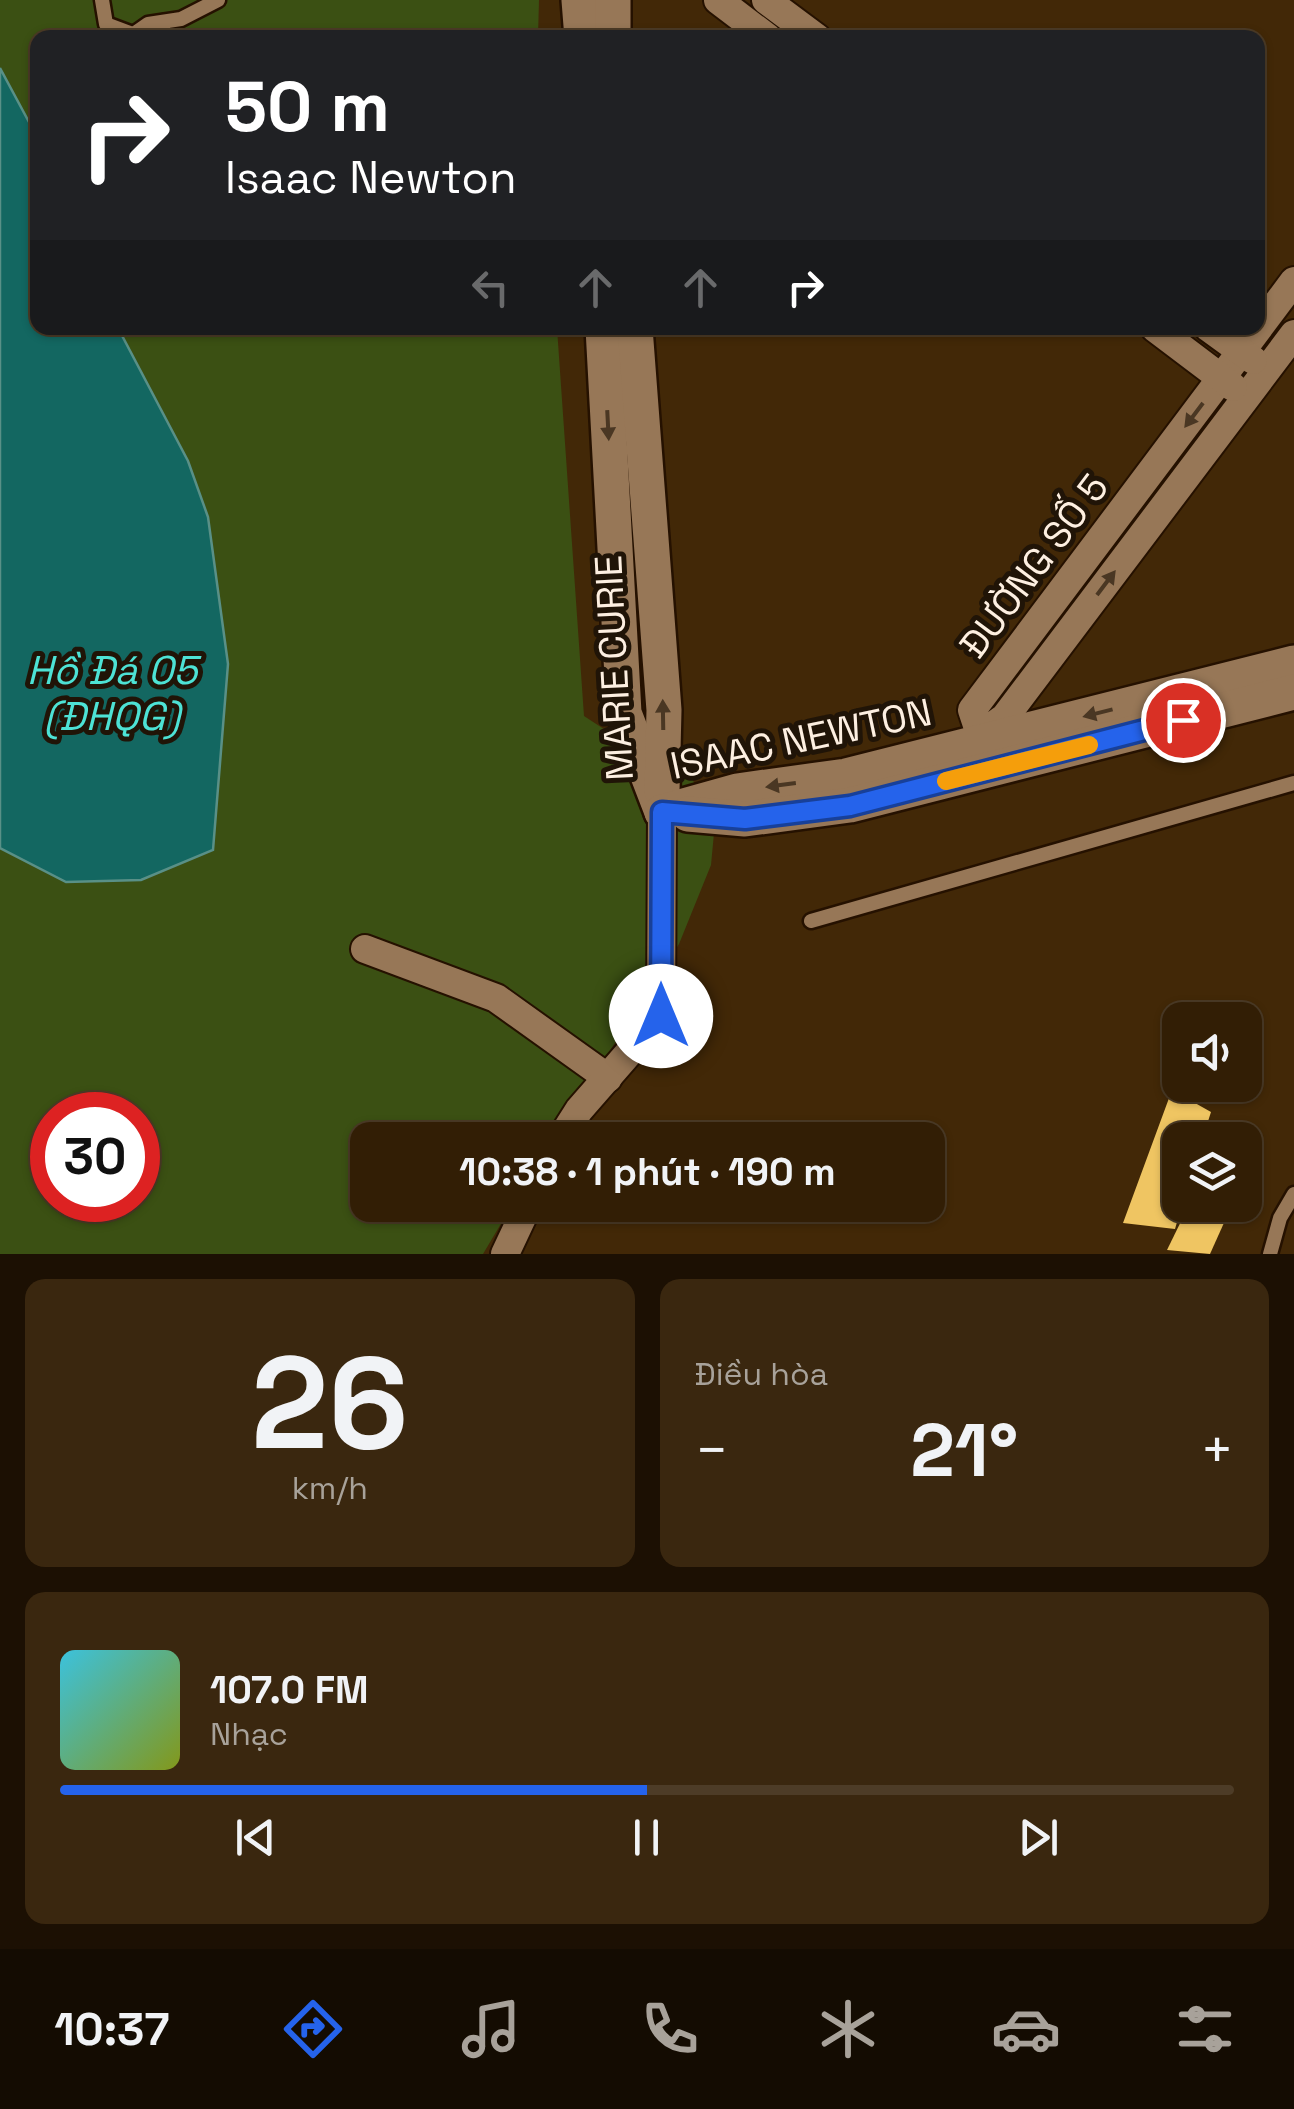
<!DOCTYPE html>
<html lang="vi">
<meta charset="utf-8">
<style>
:root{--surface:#321e05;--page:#3a270f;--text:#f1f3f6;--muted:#a8a29a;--line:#4d3c27;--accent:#2563eb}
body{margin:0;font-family:"Space Grotesk",sans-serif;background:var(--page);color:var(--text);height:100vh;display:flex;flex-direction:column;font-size:38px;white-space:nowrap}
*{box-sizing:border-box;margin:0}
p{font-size:32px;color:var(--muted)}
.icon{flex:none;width:55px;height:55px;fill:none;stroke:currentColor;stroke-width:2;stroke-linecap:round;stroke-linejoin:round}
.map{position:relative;height:1254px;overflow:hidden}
.side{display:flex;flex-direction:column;gap:25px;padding:25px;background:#1c1003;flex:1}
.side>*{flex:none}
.banner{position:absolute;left:30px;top:30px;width:1235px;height:305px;border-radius:20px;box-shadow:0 2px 8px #0004,0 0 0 2px var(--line);background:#202124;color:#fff;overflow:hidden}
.fabs{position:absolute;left:1162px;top:1002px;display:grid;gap:20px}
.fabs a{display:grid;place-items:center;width:100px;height:100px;border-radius:20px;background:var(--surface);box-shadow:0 2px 8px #0004,0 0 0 2px var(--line);font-size:50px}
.speed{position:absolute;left:30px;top:1092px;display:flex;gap:20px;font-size:50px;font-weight:700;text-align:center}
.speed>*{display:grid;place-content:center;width:130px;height:130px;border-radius:50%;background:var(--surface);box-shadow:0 2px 8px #0004,0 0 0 2px var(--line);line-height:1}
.speed .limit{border:15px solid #d22;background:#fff;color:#111}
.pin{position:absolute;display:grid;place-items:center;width:85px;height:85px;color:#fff;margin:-42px;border:5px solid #fff;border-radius:50%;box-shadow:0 2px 10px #0007}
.me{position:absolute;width:110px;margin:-55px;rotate:0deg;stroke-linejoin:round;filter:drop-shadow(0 0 8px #0008)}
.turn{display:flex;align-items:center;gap:35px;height:210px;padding:0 30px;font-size:45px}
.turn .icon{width:130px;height:130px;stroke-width:2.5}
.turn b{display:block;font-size:70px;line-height:85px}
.lanes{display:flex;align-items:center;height:95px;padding:0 30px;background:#0003;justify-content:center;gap:50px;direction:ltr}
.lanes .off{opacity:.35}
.big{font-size:75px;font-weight:700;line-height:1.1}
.side .tile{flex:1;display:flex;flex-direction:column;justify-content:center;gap:15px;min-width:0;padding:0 35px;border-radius:20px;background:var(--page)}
.side .dial{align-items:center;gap:0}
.dial b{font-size:130px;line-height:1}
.song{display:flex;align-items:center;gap:30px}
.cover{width:120px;height:120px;border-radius:15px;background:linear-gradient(135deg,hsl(190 70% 55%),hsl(70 70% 35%))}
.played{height:10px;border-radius:5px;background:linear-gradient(90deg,var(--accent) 50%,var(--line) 50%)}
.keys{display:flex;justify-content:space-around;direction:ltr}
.heat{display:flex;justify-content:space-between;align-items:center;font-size:55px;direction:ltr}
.side .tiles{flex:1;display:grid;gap:25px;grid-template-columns:1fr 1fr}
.tile:last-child{grid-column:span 2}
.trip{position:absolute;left:350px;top:1122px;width:595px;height:100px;border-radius:20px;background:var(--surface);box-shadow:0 2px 8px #0004,0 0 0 2px var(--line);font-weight:700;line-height:100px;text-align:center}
.dock{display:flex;height:160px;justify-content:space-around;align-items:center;background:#140c02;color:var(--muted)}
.dock .icon{width:70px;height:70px}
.dock .current{color:var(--accent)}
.dock b{font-size:45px;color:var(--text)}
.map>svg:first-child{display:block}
.green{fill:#3b5013;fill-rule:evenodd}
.water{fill:#136761;stroke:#599087;stroke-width:2.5}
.building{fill:#efc562}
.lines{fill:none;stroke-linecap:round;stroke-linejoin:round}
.service-casing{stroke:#251100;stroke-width:19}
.minor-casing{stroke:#251100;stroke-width:32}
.tertiary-casing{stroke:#251100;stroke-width:40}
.service{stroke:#977757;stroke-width:14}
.minor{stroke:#977757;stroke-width:28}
.tertiary{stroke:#977757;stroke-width:35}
.oneway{fill:#4a3723}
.route-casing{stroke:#184099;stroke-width:25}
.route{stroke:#2563eb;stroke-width:18}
.slow{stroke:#f59e0b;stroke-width:18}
.labels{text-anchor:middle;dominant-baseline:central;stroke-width:10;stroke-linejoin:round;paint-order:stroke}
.street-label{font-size:38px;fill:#fdefe1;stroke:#201407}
.water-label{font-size:40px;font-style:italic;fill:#4de2d5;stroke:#201407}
</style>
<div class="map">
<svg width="1294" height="1254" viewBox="0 0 1294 1254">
<rect width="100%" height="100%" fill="#422807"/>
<g class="green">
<polygon points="0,0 539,0 538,37 38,38 37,137 0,68"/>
<path d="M118 328H557L584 716 636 750 688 774 716 812 711 865 679 944 552 1140H368V1205H512L483 1254H0V848L66 882 141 880 228 664 208 517 188 461ZM52 1115H138V1200H52Z"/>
</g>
<polygon class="water" points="0,68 37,137 38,328 118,328 188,461 208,517 228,664 213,850 141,880 66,882 0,848"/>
<g class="building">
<polygon points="1172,1090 1211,1112 1202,1140 1180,1140 1182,1205 1175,1229 1123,1223"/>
<polygon points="1228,1124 1257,1150 1245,1176 1245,1140 1220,1140"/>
<polygon points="1189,1205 1232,1205 1210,1254 1167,1250"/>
</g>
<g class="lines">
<defs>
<g id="service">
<polyline points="102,0 106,24 130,33"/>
<polyline points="163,22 163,38"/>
<polyline points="128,38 148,24 181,19 218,0"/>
<polyline points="811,921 1294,783"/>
<polyline points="1270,1254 1280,1218 1294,1194"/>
</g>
<g id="minor">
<polyline points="718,0 768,38"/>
<polyline points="766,0 817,38"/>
<polyline points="1294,281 972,710 978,728 987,730 1005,717 1294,334"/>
<polyline points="1155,328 1233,387"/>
<polyline points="1209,328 1253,360"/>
<polyline points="365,949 496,998 608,1078"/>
<polyline points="560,1140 579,1110 661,1016 662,812"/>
<polyline points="505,1254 528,1205"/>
</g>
<g id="tertiary">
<polyline points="579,0 582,38"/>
<polyline points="613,38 613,0"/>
<polyline points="603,328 624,713 662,812"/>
<polyline points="635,328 664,710 662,791"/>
<polyline points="662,812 737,791 846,776 1294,663"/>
<polyline points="688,814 745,819 850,805 1294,692"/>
</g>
</defs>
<use href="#service" class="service-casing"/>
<use href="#minor" class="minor-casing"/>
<use href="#tertiary" class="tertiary-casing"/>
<use href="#service" class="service"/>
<use href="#minor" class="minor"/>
<use href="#tertiary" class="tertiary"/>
</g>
<defs><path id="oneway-solid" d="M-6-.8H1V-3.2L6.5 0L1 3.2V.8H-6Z" transform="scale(2.5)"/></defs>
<g class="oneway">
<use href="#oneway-solid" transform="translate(1194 415) rotate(127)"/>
<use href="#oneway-solid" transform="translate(608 425) rotate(87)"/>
<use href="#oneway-solid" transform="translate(1106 583) rotate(-53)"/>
<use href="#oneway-solid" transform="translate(1098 713) rotate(166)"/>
<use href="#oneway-solid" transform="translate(663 715) rotate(-91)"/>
<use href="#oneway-solid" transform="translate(781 785) rotate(172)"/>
</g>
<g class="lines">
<defs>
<polyline id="route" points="661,1016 662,812 745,819 850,806 1183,720"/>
</defs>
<use href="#route" class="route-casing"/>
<use href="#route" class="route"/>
<polyline class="slow" points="946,781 1089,745"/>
</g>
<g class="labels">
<g class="street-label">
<text transform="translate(1034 566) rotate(-53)">ĐƯỜNG SỐ 5</text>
<text transform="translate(614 668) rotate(-93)">MARIE CURIE</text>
<text transform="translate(801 739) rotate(-12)">ISAAC NEWTON</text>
</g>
<g class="water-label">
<text x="112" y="670">Hồ Đá 05<tspan x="112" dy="46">(ĐHQG)</tspan></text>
</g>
</g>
</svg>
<div class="fabs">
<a><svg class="icon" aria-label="sound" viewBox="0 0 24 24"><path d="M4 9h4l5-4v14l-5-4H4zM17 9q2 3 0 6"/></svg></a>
<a><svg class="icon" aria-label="layers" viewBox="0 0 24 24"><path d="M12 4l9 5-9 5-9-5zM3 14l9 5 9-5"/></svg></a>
</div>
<div class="speed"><div class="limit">30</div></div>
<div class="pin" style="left:1183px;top:720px;background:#d93025"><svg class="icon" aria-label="arrive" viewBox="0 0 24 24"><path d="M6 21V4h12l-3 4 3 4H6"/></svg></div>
<svg class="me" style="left:661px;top:1016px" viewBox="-20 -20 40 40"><circle r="19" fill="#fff"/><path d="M0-13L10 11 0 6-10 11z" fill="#2563eb"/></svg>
<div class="trip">10:38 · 1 phút · 190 m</div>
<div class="banner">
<div class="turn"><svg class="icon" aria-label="right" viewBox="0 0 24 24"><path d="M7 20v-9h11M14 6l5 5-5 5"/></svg><div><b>50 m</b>Isaac Newton</div></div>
<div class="lanes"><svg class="icon off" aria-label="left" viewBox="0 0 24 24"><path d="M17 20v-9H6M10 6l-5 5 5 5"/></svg><svg class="icon off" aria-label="ahead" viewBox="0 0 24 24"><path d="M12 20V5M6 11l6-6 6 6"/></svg><svg class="icon off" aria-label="ahead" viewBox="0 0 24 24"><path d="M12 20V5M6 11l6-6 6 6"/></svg><svg class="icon" aria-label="right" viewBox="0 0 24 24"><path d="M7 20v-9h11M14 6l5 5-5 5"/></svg></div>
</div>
</div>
<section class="side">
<div class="tiles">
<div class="tile dial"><b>26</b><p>km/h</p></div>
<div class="tile"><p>Điều hòa</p>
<div class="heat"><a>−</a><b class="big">21°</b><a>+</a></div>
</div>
<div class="tile">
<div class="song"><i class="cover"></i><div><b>107.0 FM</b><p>Nhạc</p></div></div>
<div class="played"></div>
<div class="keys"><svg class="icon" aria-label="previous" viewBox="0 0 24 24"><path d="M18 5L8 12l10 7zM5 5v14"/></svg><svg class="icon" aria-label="pause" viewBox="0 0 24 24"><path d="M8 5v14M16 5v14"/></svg><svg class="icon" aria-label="next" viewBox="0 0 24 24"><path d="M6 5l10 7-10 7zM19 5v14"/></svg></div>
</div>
</div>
</section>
<nav class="dock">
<b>10:37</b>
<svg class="icon current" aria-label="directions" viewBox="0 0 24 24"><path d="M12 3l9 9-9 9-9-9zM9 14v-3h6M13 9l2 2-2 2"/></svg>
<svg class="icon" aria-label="music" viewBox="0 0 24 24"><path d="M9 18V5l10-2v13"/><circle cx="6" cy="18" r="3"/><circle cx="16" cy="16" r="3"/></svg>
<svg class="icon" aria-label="phone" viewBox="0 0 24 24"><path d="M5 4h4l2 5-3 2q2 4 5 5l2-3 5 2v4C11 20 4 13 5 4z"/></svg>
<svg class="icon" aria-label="climate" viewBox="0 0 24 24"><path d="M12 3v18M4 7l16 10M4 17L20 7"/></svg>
<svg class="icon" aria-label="car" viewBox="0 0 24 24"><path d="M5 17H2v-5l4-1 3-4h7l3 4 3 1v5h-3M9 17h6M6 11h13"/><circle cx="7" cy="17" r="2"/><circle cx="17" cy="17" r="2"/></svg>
<svg class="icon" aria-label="filters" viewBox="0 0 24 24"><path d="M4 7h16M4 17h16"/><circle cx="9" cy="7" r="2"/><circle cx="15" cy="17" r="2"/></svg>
</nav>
